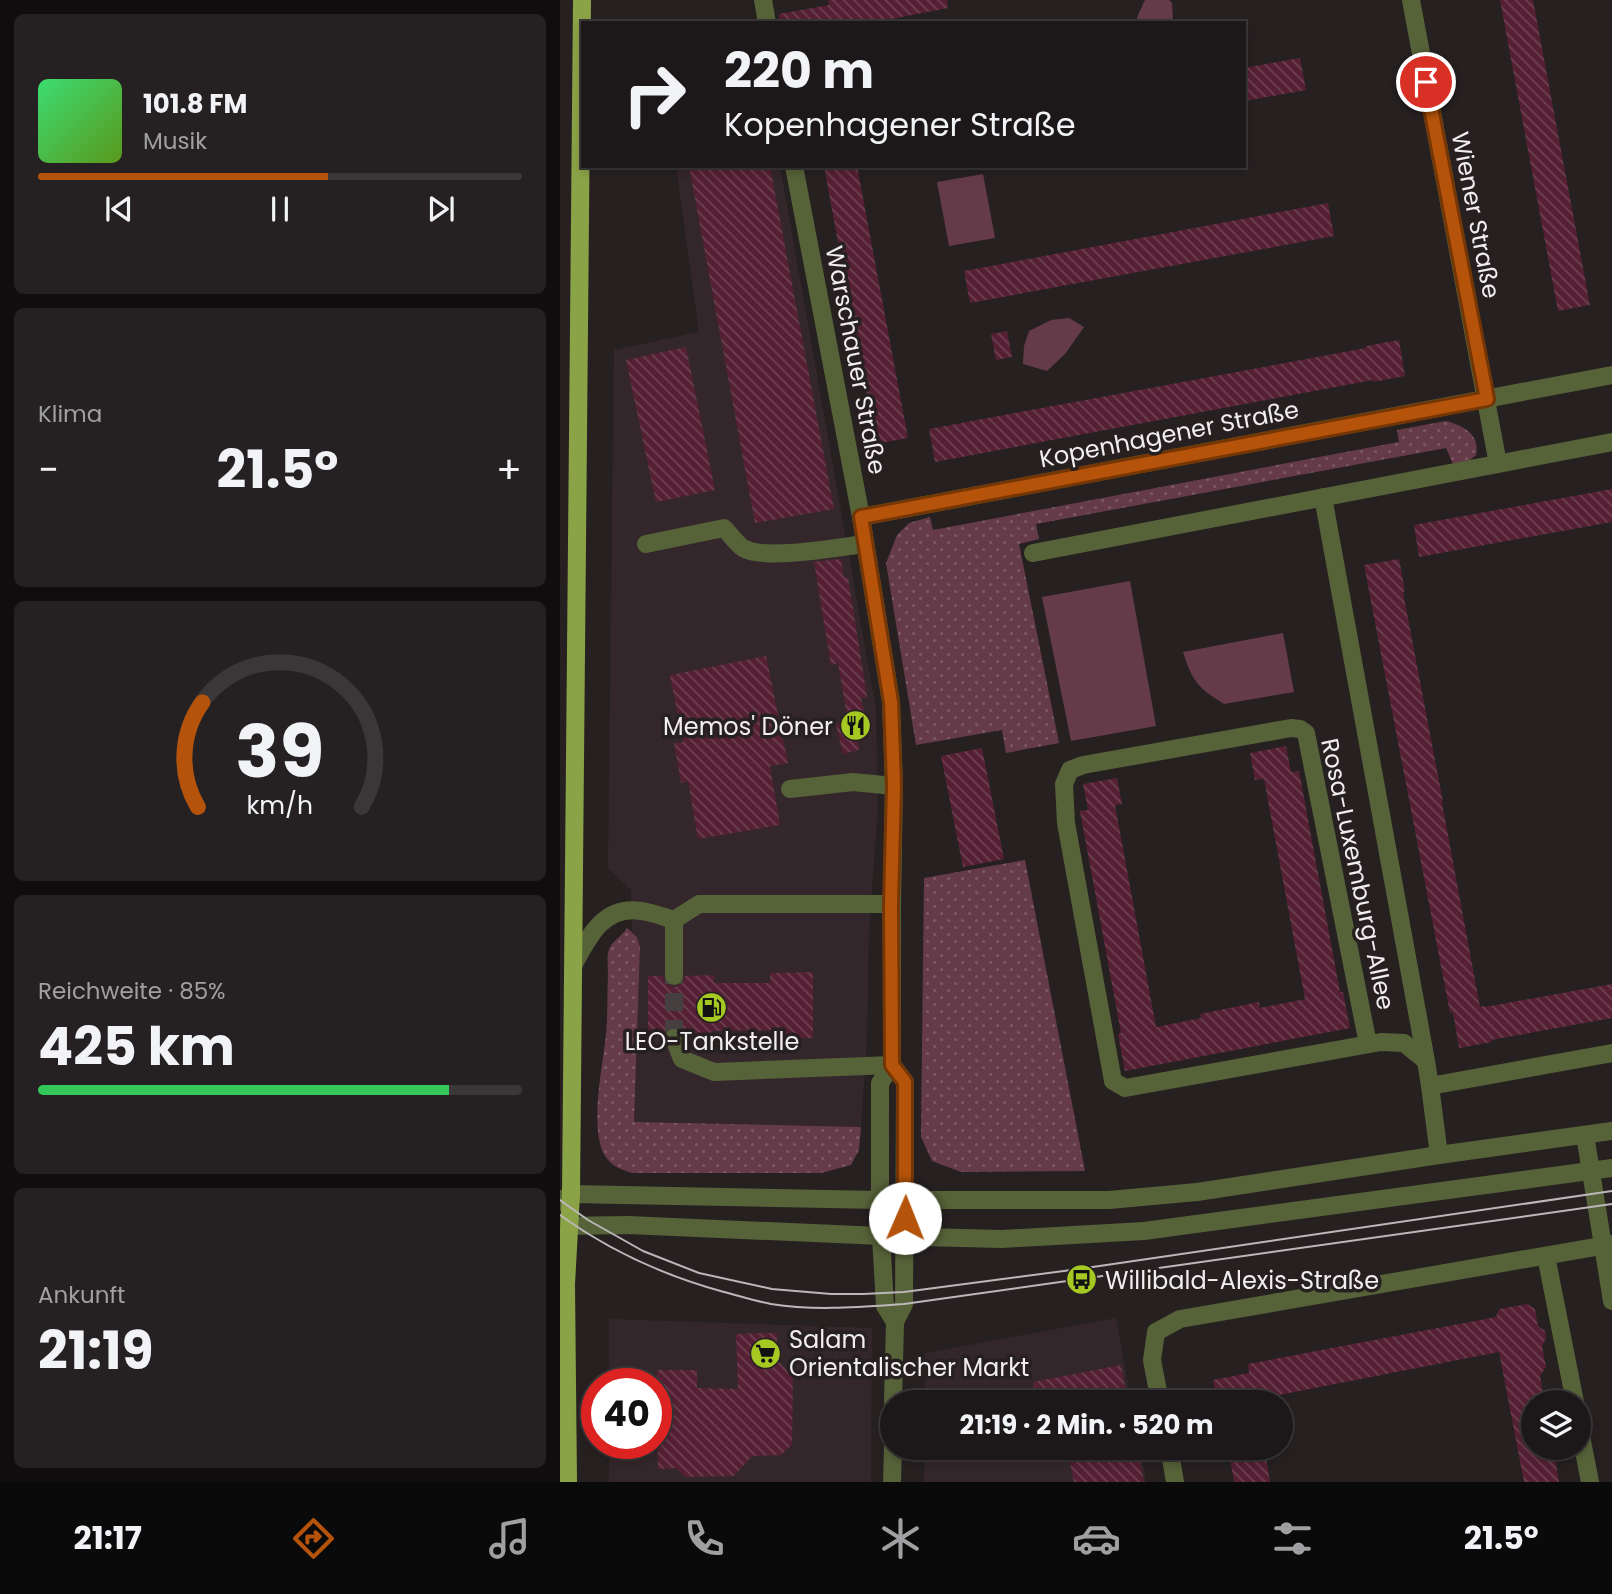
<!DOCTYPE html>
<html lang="de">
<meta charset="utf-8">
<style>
:root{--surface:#1c1819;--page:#252122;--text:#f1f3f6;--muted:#a0a0a2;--line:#3a3738;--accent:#b45309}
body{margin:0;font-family:Poppins,sans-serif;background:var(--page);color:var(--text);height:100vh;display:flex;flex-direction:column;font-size:26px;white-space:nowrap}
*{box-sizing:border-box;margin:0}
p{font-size:23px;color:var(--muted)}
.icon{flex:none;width:38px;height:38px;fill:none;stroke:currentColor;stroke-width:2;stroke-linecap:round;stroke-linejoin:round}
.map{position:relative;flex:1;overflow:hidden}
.side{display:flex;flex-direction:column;gap:14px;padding:14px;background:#0f0d0e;width:560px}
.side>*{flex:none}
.guide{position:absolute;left:21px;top:21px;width:665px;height:147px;border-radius:0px;box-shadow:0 4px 10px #0003,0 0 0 2px var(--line);background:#1c1819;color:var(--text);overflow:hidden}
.tools{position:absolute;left:961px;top:1390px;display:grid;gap:14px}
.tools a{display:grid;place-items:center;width:70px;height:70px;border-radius:50%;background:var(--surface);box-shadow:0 4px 10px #0003,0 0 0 2px var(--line);font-size:35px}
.speed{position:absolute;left:21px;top:1368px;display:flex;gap:14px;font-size:35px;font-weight:700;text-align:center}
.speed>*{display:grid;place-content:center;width:91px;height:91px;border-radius:50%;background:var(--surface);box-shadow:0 4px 10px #0003,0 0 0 2px var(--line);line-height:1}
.speed .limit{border:10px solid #d22;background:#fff;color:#111}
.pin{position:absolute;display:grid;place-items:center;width:60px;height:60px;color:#fff;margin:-30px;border:4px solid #fff;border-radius:50%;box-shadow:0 2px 7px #0007}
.me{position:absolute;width:77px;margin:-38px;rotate:1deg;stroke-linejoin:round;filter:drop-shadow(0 0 5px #0008)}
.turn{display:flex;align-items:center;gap:24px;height:147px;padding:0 28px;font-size:32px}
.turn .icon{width:91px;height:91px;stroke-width:2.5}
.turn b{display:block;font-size:49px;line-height:60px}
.big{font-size:52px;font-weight:700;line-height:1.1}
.side .card{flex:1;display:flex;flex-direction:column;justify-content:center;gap:10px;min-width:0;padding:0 24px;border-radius:10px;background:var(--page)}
.side .dial{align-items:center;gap:0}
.dial svg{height:182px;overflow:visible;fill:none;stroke:var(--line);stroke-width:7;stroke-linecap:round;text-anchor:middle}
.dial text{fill:var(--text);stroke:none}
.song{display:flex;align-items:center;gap:21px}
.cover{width:84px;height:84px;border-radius:10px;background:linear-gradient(135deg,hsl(140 70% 55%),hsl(90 70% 35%))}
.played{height:7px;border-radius:4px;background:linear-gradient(90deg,var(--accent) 60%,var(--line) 60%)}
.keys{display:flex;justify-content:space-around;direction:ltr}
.heat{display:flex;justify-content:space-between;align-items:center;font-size:38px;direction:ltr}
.charge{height:10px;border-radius:5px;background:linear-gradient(90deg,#34c759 85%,var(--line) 0)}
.trip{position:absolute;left:320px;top:1390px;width:413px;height:70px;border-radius:35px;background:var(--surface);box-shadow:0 4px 10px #0003,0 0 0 2px var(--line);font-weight:700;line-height:70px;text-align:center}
.tabs{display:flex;height:112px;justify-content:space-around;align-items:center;background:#0b0a0a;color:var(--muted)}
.tabs .icon{width:49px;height:49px}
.tabs .active{color:var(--accent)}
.tabs b{font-size:32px;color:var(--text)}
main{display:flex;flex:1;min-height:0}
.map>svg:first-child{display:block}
.built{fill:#34272b}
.grass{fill:url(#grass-dots)}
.park{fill:#663b49}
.building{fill:url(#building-back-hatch)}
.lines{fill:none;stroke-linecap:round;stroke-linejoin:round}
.minor-tunnel{stroke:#453f40;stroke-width:18;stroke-dasharray:18 9;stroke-linecap:butt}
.minor{stroke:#566238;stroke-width:18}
.major{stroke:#8ba347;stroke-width:18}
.tram{stroke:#bcb7b8;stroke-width:2}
.route-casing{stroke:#753606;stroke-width:18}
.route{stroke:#b45309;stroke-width:12}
.labels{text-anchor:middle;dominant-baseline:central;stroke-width:7;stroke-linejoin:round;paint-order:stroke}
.street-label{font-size:24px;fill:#f2edee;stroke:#262021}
.poi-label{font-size:24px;fill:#f2edee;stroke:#262021;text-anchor:start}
</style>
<main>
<section class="side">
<div class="card">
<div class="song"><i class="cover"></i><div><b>101.8 FM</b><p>Musik</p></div></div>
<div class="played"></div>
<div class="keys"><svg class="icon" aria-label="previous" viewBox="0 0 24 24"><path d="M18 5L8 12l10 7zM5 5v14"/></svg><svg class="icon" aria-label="pause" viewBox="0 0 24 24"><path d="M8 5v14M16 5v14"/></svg><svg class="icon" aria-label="next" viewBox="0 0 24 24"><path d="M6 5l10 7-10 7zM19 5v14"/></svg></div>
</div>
<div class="card"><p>Klima</p>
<div class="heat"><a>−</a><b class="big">21.5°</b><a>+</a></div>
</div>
<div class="card dial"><svg viewBox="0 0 100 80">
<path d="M14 69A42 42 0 1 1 86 69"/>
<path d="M14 69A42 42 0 0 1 16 23" stroke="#b45309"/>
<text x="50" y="56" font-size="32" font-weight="700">39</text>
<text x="50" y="72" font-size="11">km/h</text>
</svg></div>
<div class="card"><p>Reichweite · 85%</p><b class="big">425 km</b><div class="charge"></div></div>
<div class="card"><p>Ankunft</p><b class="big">21:19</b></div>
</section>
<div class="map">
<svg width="1052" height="1482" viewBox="0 0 1052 1482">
<defs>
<pattern id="grass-dots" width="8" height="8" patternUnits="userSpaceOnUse" patternTransform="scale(1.75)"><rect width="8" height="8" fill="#663b49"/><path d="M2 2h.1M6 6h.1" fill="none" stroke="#7c5864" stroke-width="1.8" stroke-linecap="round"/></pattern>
<pattern id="building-back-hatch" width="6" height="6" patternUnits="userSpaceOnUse" patternTransform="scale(1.75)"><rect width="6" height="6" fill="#552034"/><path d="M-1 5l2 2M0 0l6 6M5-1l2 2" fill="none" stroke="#6e4152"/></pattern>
</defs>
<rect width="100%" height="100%" fill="#262021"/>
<g class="built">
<polygon points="116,166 220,166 316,709 318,807 309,928 307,1039 301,1127 74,1122 80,947 77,937 72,931 71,890 48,868 54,350 139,332"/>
<polygon points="556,1318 571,1402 365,1402 365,1353"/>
<polygon points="49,1319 312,1328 311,1482 49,1482 49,1444 96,1444 96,1384 49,1384"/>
<polygon points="365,1447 580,1447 586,1482 364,1482"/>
</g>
<g class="grass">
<path d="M886 421C904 426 920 434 916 455L909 461 893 464 886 448 476 524 479 539 459 544 499 743 446 753 442 730 356 745 326 563 337 535 349 523 370 517 373 530 839 442 837 430Z"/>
<polygon points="465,860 525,1171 401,1172 372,1161 361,1137 364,878"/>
<path d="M67 928 77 937 80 947 74 1122 301 1127 299 1150 291 1165 261 1173H72C59 1169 49 1165 43 1152 30 1123 43 1065 46 1034 48 1014 47 994 48 974 48 967 47 959 48 953 51 940 61 938 67 928Z"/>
</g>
<g class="park">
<polygon points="585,0 609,0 612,3 613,21 610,23 579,23 577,17"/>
<polygon points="423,174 435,238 389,246 377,182"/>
<polygon points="509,318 524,327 505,354 487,371 463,364 464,346 469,331 491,320"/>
<polygon points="570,581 596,726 511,741 482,597"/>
<path d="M723 633 734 692 664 704C638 688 632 681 623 652Z"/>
</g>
<g class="building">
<polygon points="268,0 387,0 388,8 311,23 219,23 219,14 269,5"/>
<polygon points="940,0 973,0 1030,305 998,311"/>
<polygon points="740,58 746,90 684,101 684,68"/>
<polygon points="129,166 210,166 274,509 195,523"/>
<polygon points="264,166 297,166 348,438 315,444"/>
<polygon points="768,203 774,236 410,303 404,271"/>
<polygon points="447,331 452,357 436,360 431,334"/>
<polygon points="839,340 845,376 813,382 813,380 375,462 369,429 806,348 806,346"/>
<polygon points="126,347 155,490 96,502 66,360"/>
<polygon points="1052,489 1052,522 859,557 854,525"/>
<polygon points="281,559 284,578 288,577 307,697 301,698 308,728 295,731 299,750 283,754 276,724 288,721 278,663 271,665 254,562"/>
<polygon points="839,559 845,591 843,592 883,802 882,803 920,1007 925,1006 925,1007 1052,984 1052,1018 931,1040 932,1042 899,1048 893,1012 890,1013 804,565"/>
<polygon points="206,656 228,763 210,766 220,825 138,839 128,781 121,783 114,743 123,742 110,675"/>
<polygon points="726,746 731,772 739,771 780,992 783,992 790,1028 565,1071 558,1034 561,1033 520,811 528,810 523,784 557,778 562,804 555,805 596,1027 641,1018 640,1014 699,1002 700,1008 745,999 704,779 695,780 690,753"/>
<polygon points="422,748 444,859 403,867 381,756"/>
<polygon points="253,972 253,1038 214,1038 214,1030 152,1031 153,1038 126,1038 122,1030 115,1027 106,1030 103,1038 88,1038 88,976 103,976 104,981 108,985 115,987 123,982 125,976 154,975 154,983 210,983 210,973"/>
<polygon points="967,1304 975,1309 978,1326 985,1331 986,1338 982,1346 986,1367 980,1376 985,1402 973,1402 973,1447 993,1447 999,1482 964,1482 939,1352 694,1400 695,1402 657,1402 653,1380 689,1373 688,1364 936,1317 939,1309"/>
<polygon points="217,1333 217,1360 233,1377 232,1444 221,1455 192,1456 174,1476 125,1477 116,1468 98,1469 97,1370 137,1370 137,1388 178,1389 176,1334"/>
<polygon points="561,1365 568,1402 477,1402 473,1382"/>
<polygon points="507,1447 577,1447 584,1482 514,1482"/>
<polygon points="668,1447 704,1447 710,1482 674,1482"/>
</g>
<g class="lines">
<polyline class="minor-tunnel" points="114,1038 114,976"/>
<g class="minor">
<polyline points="203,0 207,23"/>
<polyline points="851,0 938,464"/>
<polyline points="234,166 301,517 331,702 334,786 332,904 332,1065 320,1083 320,1200 321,1236 325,1306 335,1322"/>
<polyline points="763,497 866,1061"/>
<polyline points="301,517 1052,375"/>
<path d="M86 544 164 528C170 534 176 543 183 548 204 561 279 547 305 544"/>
<polyline points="473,553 1052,442"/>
<polyline points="230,789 293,782 334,786"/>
<path d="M13 966C28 938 43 905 81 911 92 912 103 917 114 920"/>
<polyline points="114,976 114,920 139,904 332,904"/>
<polyline points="114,1038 122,1059 154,1072 332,1065"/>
<polyline points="808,1044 746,733 740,729 731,728 523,765 510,770 504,784 506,823 553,1081 565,1088 821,1042 844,1043 866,1061 870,1086 1052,1053"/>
<polyline points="332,1065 345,1082 344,1304 335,1322 333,1402"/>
<polyline points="870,1086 879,1155"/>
<polyline points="1025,1135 1052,1301"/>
<polyline points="0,1202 11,1194 320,1200 549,1200 637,1192 879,1155 1052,1131"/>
<polyline points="0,1226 68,1225 321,1236 442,1239 584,1231 1052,1168"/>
<polyline points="986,1256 1015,1402"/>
<polyline points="600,1402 592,1360 596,1332 620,1319 1052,1244"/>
<polyline points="1018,1421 1030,1482"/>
<polyline points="609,1447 615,1482"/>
<polyline points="332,1482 333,1447"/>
</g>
<polyline class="major" points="8,1482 6,1284 11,1194 22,0"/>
<g class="tram">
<polyline points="0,1200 28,1220 83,1251 139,1273 212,1289 271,1294 303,1294 344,1292 519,1269 1052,1191"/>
<path d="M0 1215C50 1251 105 1276 164 1292 179 1296 195 1301 211 1304 255 1311 300 1307 344 1304L1052 1204"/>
</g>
</g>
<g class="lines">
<defs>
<polyline id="route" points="345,1218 345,1082 332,1065 331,904 334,786 331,702 301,517 927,399 866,82"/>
</defs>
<use href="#route" class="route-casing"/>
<use href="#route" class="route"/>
</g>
<defs>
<symbol id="restaurant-disc" viewBox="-11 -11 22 22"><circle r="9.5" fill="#a5c823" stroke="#262021"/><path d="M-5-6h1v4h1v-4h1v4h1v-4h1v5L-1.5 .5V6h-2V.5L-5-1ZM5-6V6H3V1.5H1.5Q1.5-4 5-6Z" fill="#111"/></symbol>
<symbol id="fuel-disc" viewBox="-11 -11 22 22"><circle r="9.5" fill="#a5c823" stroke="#262021"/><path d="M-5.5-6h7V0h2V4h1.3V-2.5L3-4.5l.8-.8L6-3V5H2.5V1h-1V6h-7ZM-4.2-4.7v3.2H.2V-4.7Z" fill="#111"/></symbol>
<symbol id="bus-disc" viewBox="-11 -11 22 22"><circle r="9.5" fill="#a5c823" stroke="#262021"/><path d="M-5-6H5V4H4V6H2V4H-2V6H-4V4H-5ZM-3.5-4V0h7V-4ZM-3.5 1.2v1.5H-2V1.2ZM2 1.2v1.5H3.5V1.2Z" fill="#111"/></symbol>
<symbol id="supermarket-disc" viewBox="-11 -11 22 22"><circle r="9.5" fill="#a5c823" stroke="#262021"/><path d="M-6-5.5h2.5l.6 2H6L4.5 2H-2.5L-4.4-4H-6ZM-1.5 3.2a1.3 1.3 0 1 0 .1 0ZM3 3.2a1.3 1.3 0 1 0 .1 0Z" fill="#111"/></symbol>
</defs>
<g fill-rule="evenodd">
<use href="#restaurant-disc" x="278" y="708" width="35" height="35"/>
<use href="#fuel-disc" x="134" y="990" width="35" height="35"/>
<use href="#bus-disc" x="504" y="1262" width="35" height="35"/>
<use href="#supermarket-disc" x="188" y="1336" width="35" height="35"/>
</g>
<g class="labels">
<g class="street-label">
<text transform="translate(916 215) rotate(79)">Wiener Straße</text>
<text transform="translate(296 360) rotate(79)">Warschauer Straße</text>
<text transform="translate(609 434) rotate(-11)">Kopenhagener Straße</text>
<text transform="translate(798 874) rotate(78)">Rosa-Luxemburg-Allee</text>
</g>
<g class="poi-label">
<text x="273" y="726" text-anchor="end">Memos' Döner</text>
<text x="152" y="1041" text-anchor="middle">LEO-Tankstelle</text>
<text x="545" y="1280">Willibald-Alexis-Straße</text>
<text x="229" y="1339">Salam<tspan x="229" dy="28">Orientalischer Markt</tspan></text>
</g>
</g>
</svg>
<div class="tools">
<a><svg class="icon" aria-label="layers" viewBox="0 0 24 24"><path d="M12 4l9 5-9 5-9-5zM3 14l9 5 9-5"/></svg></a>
</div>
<div class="speed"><div class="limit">40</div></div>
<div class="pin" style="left:866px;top:82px;background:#d93025"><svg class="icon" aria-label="arrive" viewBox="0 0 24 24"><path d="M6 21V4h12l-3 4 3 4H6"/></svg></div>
<svg class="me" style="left:345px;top:1218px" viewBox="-20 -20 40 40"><circle r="19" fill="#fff"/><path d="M0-13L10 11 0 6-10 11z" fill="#b45309"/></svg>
<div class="trip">21:19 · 2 Min. · 520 m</div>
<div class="guide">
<div class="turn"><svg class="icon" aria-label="right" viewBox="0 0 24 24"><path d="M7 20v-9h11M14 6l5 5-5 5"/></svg><div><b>220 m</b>Kopenhagener Straße</div></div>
</div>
</div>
</main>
<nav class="tabs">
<b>21:17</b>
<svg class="icon active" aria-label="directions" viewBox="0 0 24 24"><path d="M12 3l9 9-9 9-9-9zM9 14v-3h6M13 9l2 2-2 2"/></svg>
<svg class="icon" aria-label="music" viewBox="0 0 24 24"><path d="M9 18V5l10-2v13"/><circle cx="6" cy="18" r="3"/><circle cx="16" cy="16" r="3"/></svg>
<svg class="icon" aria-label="phone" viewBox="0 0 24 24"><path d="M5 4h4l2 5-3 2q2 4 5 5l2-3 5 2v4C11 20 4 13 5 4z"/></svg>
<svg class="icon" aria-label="climate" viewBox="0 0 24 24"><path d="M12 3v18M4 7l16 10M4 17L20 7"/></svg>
<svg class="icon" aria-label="car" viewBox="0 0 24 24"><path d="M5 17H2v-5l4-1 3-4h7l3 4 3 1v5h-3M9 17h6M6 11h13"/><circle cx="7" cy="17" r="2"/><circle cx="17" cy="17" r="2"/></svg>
<svg class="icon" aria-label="filters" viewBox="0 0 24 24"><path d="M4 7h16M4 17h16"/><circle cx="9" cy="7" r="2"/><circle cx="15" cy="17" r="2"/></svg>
<b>21.5°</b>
</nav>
